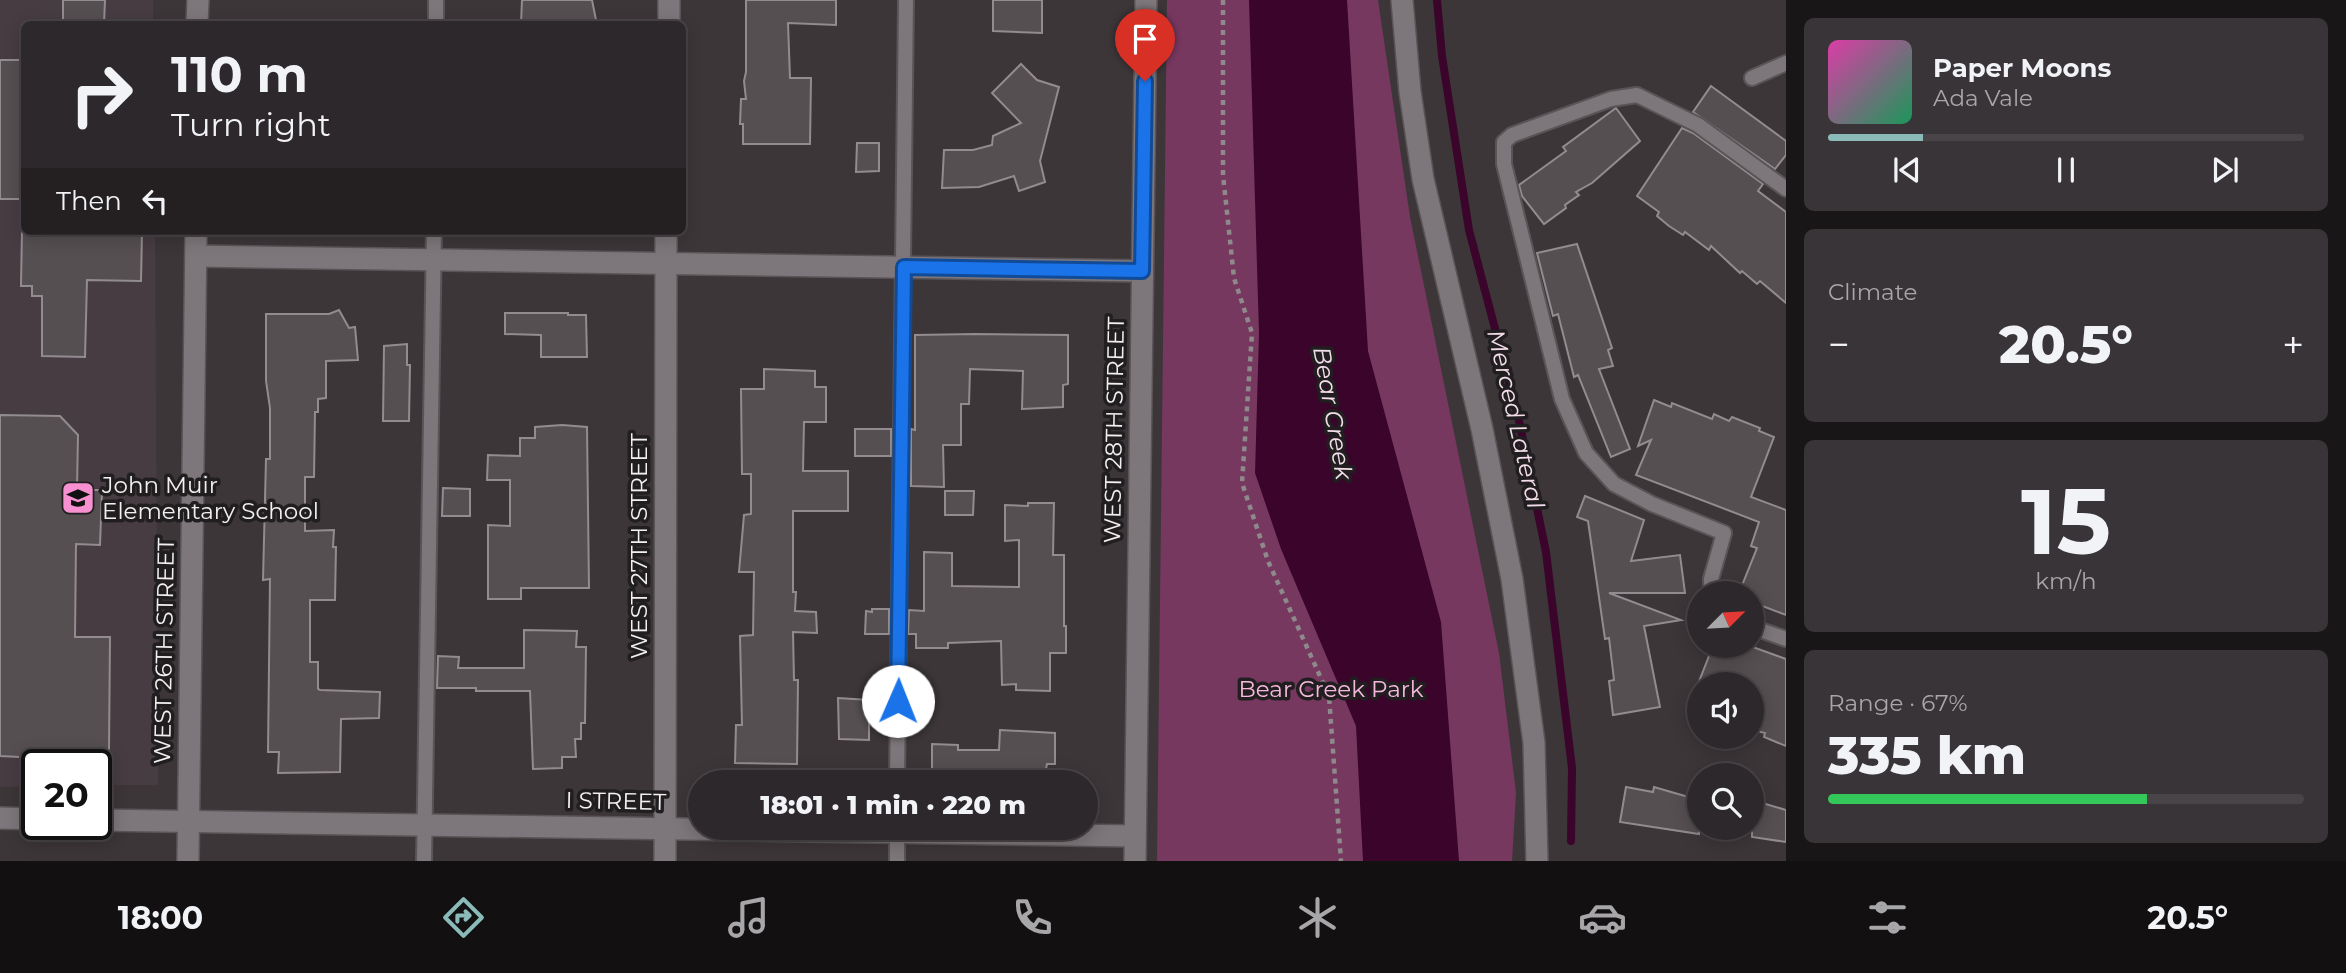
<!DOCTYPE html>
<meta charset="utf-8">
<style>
:root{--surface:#2d282b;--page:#393437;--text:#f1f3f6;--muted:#a7a6a9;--line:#484447;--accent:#8bbbb9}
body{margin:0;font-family:Montserrat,sans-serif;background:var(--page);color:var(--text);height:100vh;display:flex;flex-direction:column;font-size:26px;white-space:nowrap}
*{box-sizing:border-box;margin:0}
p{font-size:23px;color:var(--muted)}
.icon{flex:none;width:38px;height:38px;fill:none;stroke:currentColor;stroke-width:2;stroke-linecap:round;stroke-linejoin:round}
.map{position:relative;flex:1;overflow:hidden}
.details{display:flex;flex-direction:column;gap:18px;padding:18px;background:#191618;width:560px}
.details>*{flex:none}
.banner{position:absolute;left:21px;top:21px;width:665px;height:214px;border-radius:10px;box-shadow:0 4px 18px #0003,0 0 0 2px var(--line);background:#2d282b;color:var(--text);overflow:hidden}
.needle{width:46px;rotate:66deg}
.controls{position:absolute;left:1687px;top:581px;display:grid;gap:14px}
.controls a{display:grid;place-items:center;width:77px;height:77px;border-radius:50%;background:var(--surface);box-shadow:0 4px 18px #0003,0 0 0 2px var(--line);font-size:35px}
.speed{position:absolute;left:21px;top:749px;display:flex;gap:14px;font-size:35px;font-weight:700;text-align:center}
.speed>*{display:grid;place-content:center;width:91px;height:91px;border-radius:50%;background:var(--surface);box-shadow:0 4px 18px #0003,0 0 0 2px var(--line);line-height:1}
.speed .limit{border:4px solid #111;border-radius:10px;background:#fff;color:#111}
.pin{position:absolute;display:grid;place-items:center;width:60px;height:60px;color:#fff;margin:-72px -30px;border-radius:50% 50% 50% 0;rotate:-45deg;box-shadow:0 0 7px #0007}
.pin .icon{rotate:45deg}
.me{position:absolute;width:77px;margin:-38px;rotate:1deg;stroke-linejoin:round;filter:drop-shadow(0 0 5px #0008)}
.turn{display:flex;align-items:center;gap:24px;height:147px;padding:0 35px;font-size:32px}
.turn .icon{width:91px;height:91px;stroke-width:2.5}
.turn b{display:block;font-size:49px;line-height:60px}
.then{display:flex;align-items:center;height:66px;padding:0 35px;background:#0003;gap:14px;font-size:26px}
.big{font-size:52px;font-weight:800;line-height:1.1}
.details .card{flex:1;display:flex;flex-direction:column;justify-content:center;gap:10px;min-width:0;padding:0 24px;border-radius:10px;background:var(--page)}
.details .dial{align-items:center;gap:0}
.dial b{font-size:91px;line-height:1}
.song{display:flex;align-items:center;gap:21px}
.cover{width:84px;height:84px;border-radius:10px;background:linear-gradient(135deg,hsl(320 70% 55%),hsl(150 70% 35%))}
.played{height:7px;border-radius:4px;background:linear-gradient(90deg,var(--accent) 20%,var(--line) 20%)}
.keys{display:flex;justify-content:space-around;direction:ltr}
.heat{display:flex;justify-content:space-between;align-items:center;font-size:38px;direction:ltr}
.charge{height:10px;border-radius:5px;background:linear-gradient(90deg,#34c759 67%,var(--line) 0)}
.trip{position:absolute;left:688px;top:770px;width:410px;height:70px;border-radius:35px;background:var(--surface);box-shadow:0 4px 18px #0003,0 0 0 2px var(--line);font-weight:800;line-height:70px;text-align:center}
.tabs{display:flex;height:112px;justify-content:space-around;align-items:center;background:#121011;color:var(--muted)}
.tabs .icon{width:49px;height:49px}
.tabs .selected{color:var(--accent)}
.tabs b{font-size:32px;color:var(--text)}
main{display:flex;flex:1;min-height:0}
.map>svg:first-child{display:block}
.built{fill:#483c43}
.green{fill:#773860}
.water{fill:#3b042b}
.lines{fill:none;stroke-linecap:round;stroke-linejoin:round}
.stream{stroke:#3b042b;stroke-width:8}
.building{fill:#554f52;stroke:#928b8f;stroke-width:2}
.lane-casing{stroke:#595456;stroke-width:18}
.street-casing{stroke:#595456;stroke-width:24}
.path{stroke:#8e898b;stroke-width:4.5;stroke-dasharray:5 5;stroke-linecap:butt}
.lane{stroke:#7d767a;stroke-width:14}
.street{stroke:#7d767a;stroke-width:21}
.route-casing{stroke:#114b97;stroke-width:18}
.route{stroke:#1a73e8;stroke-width:12}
.labels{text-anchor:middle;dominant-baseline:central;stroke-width:7;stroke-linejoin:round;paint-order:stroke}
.street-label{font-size:23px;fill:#f3eff1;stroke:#211e20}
.poi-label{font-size:23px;fill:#f3eff1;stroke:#211e20;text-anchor:start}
.park-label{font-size:23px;fill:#f8b8de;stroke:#211e20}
.water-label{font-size:24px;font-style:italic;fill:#f3ddea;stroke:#211e20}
</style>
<main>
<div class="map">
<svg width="1786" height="861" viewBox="0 0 1786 861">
<rect width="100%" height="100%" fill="#3c3639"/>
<polygon class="built" points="0,0 153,0 153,24 24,24 24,231 155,231 158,785 96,785 96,765 37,765 37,786 0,787"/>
<polygon class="green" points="1167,0 1378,0 1410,217 1499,653 1516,793 1512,861 1157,861"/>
<polygon class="water" points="1249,0 1347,0 1368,351 1441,622 1459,861 1363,861 1356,726 1281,549 1255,473 1259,333"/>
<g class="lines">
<polyline class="stream" points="1437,0 1442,56 1469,230 1518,416 1546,552 1572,768 1571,841"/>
</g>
<g class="building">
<polygon points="63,0 105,0 104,24 63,24"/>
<polygon points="522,0 592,0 596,20 565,20 565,24 521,24"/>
<polygon points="746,0 836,0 836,25 788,23 790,78 811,78 810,144 743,144 743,124 740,124 741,99 746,99 744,81 746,72"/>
<polygon points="993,0 1042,0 1042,33 993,31"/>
<rect x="0" y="60" width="24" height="139"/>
<polygon points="1021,64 1037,80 1059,87 1040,161 1045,182 1019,191 1014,176 979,187 942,188 944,150 973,150 992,145 993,136 1021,123 992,93"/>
<polygon points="1711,86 1786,141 1786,155 1775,169 1693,112"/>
<polygon points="1616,108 1640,141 1592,183 1576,192 1579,195 1565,205 1566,208 1544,224 1522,196 1519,185 1566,151 1563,147"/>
<polygon points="1682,128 1693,133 1763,184 1758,191 1786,212 1786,303 1760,281 1757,284 1742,271 1740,273 1711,246 1709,250 1685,232 1683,235 1669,226 1657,216 1659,212 1637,196"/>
<polygon points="857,143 879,143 879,171 856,172"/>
<polygon points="22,231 142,231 141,281 87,280 85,357 42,356 42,296 32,296 32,286 21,286"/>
<polygon points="1577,244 1612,348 1608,350 1613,366 1599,369 1630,449 1611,457 1578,375 1574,377 1558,314 1553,316 1537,253"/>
<polygon points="339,310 349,328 355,327 358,360 326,361 326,398 318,399 318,412 315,412 314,477 305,477 305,531 334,530 333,547 336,547 335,600 310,600 310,662 318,662 318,689 320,690 380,692 379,718 341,719 340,772 278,773 279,752 268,752 270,579 263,580 266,459 270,459 270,408 266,381 266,314 329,314"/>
<polygon points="505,313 568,313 568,315 586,315 587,357 541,357 541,335 505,334"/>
<polygon points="975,334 1068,335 1068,384 1063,385 1063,407 1022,409 1023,371 970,369 969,404 961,404 961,445 943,445 944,487 911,486 911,429 915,430 915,335"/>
<polygon points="407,344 407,365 410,365 409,421 383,421 384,346"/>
<polygon points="764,369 815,371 815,387 826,387 826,422 804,422 803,471 848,471 848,511 793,511 793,592 796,592 795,611 816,612 817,633 793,632 794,680 798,680 797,764 735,763 736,725 742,725 740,636 753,635 754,572 739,572 744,515 751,514 751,474 742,474 741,389 764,389"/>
<polygon points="1654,400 1671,407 1672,403 1712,419 1714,414 1729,421 1732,417 1760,428 1759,431 1774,437 1751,497 1786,510 1786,615 1752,602 1752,593 1739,593 1757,548 1751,546 1759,522 1636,475 1651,440 1638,446"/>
<polygon points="0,415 60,416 78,435 77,490 102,490 100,545 76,544 75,637 110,637 109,750 39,749 39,758 0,756"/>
<polygon points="562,425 587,427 589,588 521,588 521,599 488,599 488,525 510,526 510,480 487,480 488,455 520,456 520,438 535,438 535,427"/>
<rect x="855" y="429" width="36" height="27"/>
<polygon points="443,488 470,489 470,516 442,516"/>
<polygon points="945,491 974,491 973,515 945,515"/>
<polygon points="1585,496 1644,520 1631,561 1680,555 1685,593 1609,593 1681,620 1644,626 1660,707 1613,715 1609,681 1614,680 1609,638 1605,639 1588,521 1577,517"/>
<polygon points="1028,503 1054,503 1053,555 1064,555 1064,626 1066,626 1066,653 1050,653 1050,691 1016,690 1016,684 1002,685 1001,641 948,643 948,648 916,648 916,634 908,634 909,610 924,611 924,552 952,553 952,586 1019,587 1019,540 1005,541 1005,505 1028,506"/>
<polygon points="872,609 889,609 889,634 865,634 866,611 872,612"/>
<polygon points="524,630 577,631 576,647 586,647 585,723 581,723 581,739 575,739 576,757 562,757 562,768 533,769 530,691 476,691 476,688 437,688 438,656 459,657 458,668 524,668"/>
<polygon points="1713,646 1750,646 1786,659 1786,746 1764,737 1765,733 1752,730 1752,684 1698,684"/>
<polygon points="838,698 869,700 869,740 839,739"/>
<polygon points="1000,730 1055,733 1055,764 1047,764 1046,769 1040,769 1039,773 995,772 995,770 932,771 932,744 958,745 958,750 999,750"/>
<polygon points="1626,787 1653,792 1654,787 1699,800 1699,834 1620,822"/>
<polygon points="1752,800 1786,810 1786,842 1752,837"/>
</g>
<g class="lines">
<defs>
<g id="lane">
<polyline points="436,24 436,0"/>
<polyline points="1752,78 1786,63"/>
<polyline points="1711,593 1711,579 1724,533 1652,504 1614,484 1586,453 1562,399 1504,164 1504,142 1512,135 1611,99 1637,95 1698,125 1786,189"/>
<polyline points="1752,627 1786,639"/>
<polyline points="897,782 906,0"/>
<polyline points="424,861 434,231"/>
<polyline points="897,861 897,828"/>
</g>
<g id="street">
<polyline points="1402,0 1410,92 1423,179 1482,429 1512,579 1534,743 1537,861"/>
<polyline points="197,24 198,0"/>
<polyline points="669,24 669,0"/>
<polyline points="196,256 1142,271"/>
<polyline points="0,818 37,819"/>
<polyline points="96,820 1135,836"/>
<polyline points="188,861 196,231"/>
<polyline points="665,861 666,231"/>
<polyline points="1135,861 1146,0"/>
</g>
</defs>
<use href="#lane" class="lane-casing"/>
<use href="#street" class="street-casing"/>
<polyline class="path" points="1223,0 1223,175 1234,278 1252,333 1242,483 1268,561 1329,696 1341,861"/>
<use href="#lane" class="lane"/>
<use href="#street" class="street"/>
</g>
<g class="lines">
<defs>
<polyline id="route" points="898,701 904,267 1142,271 1145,81"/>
</defs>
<use href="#route" class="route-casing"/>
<use href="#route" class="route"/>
</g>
<defs>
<symbol id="school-square" viewBox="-11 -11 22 22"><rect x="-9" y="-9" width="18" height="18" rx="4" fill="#f690d0" stroke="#211e20"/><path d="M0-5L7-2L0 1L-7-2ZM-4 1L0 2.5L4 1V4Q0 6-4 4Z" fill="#111"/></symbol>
</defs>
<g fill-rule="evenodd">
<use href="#school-square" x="59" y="479" width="38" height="38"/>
</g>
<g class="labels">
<g class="street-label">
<text transform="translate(1114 430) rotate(-89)">WEST 28TH STREET</text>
<text transform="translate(639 546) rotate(-90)">WEST 27TH STREET</text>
<text transform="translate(164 651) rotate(-89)">WEST 26TH STREET</text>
<text transform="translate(616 801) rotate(1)">I STREET</text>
</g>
<g class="poi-label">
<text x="102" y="485">John Muir<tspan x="102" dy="26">Elementary School</tspan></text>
</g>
<g class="park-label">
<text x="1331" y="689">Bear Creek Park</text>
</g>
<g class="water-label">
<text transform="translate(1333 413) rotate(80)">Bear Creek</text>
<text transform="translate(1516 419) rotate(77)">Merced Lateral</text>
</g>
</g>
</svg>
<div class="controls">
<a><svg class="needle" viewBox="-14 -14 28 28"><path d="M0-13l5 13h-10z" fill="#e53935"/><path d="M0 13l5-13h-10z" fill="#a7a6a9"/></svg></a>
<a><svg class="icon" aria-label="sound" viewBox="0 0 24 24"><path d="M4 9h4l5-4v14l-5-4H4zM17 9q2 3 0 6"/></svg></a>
<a><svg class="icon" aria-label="search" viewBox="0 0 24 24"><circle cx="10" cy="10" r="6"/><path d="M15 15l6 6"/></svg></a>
</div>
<div class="speed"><div class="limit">20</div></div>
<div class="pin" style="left:1145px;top:81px;background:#d93025"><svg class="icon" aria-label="arrive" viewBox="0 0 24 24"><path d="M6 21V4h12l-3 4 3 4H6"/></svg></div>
<svg class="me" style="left:898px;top:701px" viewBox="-20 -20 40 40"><circle r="19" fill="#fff"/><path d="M0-13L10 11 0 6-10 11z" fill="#1a73e8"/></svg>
<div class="trip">18:01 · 1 min · 220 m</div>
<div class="banner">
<div class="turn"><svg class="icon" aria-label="right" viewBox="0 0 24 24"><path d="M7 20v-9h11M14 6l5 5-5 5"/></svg><div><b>110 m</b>Turn right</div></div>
<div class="then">Then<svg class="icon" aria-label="left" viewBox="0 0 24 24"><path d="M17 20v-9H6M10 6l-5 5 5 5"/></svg></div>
</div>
</div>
<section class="details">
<div class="card">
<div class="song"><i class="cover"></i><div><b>Paper Moons</b><p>Ada Vale</p></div></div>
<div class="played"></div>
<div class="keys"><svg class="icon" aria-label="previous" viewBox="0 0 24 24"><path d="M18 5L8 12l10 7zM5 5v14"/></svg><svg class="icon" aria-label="pause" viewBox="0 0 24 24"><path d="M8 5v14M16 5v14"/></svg><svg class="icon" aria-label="next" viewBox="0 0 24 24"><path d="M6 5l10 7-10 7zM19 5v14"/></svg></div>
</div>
<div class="card"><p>Climate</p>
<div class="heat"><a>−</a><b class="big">20.5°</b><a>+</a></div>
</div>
<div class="card dial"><b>15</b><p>km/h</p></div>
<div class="card"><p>Range · 67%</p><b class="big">335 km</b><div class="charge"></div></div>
</section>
</main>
<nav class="tabs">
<b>18:00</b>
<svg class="icon selected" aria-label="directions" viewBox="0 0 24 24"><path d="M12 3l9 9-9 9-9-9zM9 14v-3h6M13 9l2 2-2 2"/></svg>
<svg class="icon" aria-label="music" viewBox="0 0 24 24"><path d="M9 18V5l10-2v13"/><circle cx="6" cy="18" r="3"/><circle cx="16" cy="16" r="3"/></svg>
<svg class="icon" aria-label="phone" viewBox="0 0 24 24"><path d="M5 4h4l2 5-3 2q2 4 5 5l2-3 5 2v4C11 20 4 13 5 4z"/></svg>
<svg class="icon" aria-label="climate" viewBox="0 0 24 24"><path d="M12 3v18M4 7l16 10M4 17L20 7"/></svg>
<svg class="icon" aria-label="car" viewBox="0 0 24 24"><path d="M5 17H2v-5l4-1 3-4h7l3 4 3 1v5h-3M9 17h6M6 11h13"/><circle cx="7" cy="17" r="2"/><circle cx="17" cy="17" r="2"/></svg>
<svg class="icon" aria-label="filters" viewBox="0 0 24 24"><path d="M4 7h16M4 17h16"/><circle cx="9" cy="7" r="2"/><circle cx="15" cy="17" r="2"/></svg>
<b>20.5°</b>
</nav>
